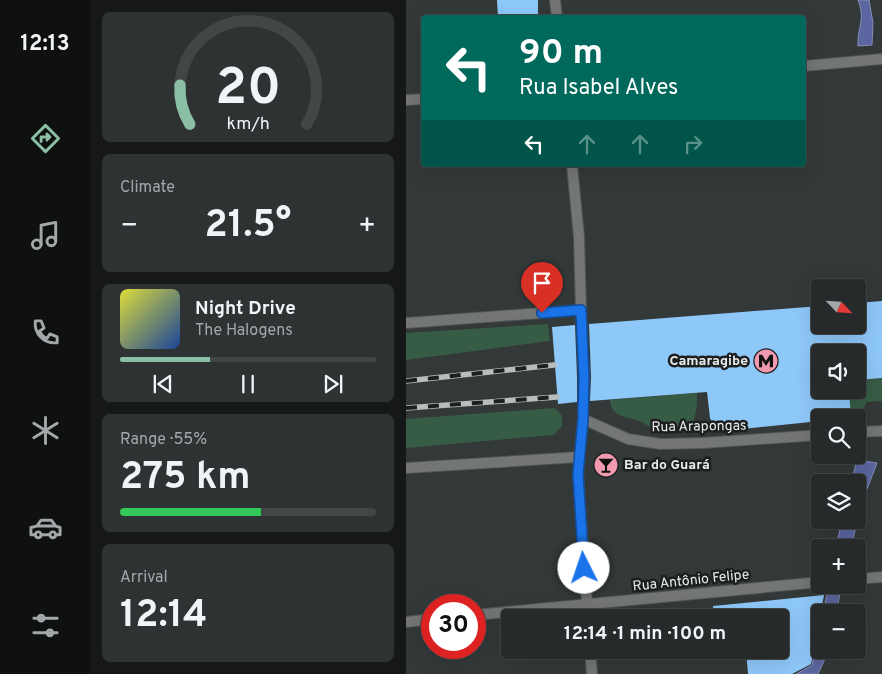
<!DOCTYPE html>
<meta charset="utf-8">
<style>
:root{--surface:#262a2b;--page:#2e3233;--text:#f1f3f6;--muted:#a4a7a9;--line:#424647;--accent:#8abfa5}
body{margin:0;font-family:Overpass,sans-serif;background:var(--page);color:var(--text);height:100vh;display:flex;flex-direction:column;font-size:19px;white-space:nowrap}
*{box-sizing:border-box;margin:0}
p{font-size:16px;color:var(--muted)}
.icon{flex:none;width:28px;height:28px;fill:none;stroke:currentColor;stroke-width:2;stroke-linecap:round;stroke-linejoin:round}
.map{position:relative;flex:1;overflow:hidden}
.sheet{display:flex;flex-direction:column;gap:12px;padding:12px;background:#151718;width:316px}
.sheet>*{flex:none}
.guide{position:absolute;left:15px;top:15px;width:385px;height:152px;border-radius:5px;box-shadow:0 5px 20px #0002,0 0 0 1px var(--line);background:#00695c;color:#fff;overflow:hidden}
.needle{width:32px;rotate:115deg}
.fabs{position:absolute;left:405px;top:279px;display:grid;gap:10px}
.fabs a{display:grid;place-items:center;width:55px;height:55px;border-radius:5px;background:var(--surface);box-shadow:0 5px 20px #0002,0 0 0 1px var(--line);font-size:25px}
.speed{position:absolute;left:15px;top:594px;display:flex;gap:10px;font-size:25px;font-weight:700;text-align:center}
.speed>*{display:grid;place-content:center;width:65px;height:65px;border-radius:50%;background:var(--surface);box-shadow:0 5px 20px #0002,0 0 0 1px var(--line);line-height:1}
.speed .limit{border:8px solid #d22;background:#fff;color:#111}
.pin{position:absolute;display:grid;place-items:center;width:42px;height:42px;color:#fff;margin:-51px -21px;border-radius:50% 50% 50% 0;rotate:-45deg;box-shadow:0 0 5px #0007}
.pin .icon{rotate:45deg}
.me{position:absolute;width:55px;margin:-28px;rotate:356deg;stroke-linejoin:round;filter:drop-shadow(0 0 4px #0008)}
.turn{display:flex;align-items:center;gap:18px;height:105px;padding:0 15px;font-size:22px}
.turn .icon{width:65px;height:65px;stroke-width:2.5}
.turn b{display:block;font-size:35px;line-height:42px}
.lanes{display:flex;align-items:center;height:48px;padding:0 15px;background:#0003;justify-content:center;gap:25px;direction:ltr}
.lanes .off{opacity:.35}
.big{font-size:38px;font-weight:700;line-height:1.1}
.sheet .card{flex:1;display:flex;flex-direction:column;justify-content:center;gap:8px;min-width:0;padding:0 18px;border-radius:8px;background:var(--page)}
.sheet .dial{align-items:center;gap:0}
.dial svg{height:130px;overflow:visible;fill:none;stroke:var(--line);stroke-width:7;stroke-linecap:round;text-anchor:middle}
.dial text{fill:var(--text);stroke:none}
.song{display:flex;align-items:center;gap:15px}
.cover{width:60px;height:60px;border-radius:8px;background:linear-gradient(135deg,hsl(60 70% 55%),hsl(220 70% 35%))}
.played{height:5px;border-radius:2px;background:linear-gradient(90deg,var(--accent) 35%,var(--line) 35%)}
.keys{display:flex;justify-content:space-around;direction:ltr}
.heat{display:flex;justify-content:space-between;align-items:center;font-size:28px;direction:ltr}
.charge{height:8px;border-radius:4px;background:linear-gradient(90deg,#34c759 55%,var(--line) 0)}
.trip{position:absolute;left:95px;top:609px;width:288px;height:50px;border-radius:5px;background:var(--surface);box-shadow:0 5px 20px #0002,0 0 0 1px var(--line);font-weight:700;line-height:50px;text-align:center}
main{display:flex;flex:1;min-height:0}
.tab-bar{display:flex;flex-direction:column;width:90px;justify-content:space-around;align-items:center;background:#0f1111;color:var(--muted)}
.tab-bar .icon{width:35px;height:35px}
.tab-bar .on{color:var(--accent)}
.tab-bar b{font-size:22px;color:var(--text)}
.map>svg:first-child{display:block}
.green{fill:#375c45}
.water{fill:#5b66a0;stroke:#868eb7}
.building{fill:#8ec8f9}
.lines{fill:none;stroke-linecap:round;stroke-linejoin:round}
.pedestrian-casing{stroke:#505556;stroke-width:12}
.minor-casing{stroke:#505556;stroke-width:12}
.pedestrian{stroke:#737675;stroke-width:10}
.minor{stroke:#737675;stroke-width:10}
.rail-casing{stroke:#babdbe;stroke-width:5.5}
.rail{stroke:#1d1f1f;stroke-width:4;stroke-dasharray:11;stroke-linecap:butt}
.route-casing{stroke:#114b97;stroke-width:12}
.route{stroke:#1a73e8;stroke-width:9}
.labels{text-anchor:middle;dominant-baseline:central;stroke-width:5;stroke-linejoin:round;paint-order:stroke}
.poi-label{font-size:14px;font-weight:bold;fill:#e9eced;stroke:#1d1f1f;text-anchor:end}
.street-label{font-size:14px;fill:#e9eced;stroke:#1d1f1f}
</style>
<main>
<nav class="tab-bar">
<b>12:13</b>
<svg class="icon on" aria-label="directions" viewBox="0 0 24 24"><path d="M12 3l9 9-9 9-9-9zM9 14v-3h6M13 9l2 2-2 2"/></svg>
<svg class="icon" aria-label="music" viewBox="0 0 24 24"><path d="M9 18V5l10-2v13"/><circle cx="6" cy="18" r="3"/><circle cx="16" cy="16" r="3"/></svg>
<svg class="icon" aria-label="phone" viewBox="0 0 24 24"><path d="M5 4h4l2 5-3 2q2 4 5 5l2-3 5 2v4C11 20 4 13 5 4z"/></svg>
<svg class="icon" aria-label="climate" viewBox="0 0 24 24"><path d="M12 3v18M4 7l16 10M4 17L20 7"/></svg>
<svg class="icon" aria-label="car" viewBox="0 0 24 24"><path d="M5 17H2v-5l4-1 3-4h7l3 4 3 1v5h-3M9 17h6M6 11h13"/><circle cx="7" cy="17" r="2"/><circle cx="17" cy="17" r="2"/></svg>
<svg class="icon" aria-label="filters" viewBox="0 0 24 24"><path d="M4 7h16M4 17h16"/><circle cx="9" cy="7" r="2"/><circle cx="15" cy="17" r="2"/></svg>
</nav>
<section class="sheet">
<div class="card dial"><svg viewBox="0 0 100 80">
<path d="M14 69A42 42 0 1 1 86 69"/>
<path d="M14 69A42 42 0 0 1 8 45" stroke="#8abfa5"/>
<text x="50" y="56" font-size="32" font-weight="700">20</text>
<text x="50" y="72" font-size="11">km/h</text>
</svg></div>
<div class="card"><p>Climate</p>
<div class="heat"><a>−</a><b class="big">21.5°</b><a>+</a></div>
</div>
<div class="card">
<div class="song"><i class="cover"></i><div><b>Night Drive</b><p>The Halogens</p></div></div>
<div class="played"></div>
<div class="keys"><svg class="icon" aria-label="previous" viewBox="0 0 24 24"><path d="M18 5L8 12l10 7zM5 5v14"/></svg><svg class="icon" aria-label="pause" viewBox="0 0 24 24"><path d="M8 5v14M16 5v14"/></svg><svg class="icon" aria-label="next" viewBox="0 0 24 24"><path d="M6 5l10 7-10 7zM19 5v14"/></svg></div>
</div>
<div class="card"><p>Range · 55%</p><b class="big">275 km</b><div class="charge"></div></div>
<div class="card"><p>Arrival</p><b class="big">12:14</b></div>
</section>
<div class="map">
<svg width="476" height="674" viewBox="0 0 476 674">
<rect width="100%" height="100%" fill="#333839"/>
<g class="green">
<polygon points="142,324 144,341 0,360 0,333"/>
<polygon points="476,378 476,401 461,402 454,415 441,417 440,390 451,390 451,380"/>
<path d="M291 393C292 422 284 441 251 429 245 427 239 424 233 421 226 418 213 417 208 411 205 408 205 404 204 400Z"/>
<polygon points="149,408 156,416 156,426 148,435 0,448 0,419"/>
</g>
<g class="water">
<path d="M452 0H463L467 23 466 45 452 46C451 27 460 20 452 0Z"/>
<polygon points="451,460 471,463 456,502 446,543 446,547 430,547 436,520 451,520 451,482 445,482"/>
<polygon points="423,585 436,585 430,612 417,612"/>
<polygon points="414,626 414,650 421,650 418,661 412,674 390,674 406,665"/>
</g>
<g class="building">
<polygon points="91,0 132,0 132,18 92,18"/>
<polygon points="476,301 476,378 451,380 451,352 414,352 414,390 443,390 445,418 414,418 414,421 317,431 308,426 304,418 301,392 184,401 185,377 183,324 414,306 414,325 451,325 451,303"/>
<polygon points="169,325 171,377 171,402 152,404 146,327"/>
<polygon points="418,595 405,664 386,674 342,674 340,650 374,650 374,618 308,618 307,606"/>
</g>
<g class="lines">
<defs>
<polyline id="pedestrian" points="177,419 222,439 254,444 297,443"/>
<g id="minor">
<polyline points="149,0 151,18"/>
<polyline points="398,66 476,59"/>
<polyline points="0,100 18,99"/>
<polyline points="166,165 173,237 175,310 178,377 177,419 172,474 182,618"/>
<polyline points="0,323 175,310"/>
<polyline points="451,432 476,431"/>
<polyline points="297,443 414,435"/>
<polyline points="0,468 173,457"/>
<polyline points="451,579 476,577"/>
<polyline points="69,615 414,582"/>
<polyline points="0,622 26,619"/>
<polyline points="184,650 186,674"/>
</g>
</defs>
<use href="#pedestrian" class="pedestrian-casing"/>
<use href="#minor" class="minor-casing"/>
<use href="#pedestrian" class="pedestrian"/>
<use href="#minor" class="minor"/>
<defs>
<g id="rail">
<polyline points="0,381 148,365"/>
<polyline points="0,408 151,397"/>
</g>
</defs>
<use href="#rail" class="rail-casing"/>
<use href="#rail" class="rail"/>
</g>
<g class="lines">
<defs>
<polyline id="route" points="136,313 175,310 178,377 177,419 172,474 178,568"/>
</defs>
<use href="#route" class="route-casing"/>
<use href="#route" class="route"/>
</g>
<defs>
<symbol id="metro-disc" viewBox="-11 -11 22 22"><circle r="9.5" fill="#f29aaf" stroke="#1d1f1f"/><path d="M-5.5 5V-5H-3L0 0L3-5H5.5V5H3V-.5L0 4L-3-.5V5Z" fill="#111"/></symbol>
<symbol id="bar-disc" viewBox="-11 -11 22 22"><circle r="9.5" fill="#f29aaf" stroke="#1d1f1f"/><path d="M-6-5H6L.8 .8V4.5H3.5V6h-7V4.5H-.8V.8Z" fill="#111"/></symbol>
</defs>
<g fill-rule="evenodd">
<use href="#metro-disc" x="346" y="347" width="28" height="28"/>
<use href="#bar-disc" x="186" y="451" width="28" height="28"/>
</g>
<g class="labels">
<g class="poi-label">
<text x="342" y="361">Camaragibe</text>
<text x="218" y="465" text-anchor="start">Bar do Guará</text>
</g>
<g class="street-label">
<text transform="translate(293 427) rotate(-1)">Rua Arapongas</text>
<text transform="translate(285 581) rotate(-6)">Rua Antônio Felipe</text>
</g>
</g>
</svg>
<div class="fabs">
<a><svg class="needle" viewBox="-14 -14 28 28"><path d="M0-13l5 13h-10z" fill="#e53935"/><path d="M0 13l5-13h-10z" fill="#a4a7a9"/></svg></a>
<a><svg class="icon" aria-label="sound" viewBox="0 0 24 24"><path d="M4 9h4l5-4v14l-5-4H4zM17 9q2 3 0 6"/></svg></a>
<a><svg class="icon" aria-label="search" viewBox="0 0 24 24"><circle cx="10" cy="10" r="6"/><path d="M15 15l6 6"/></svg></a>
<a><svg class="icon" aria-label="layers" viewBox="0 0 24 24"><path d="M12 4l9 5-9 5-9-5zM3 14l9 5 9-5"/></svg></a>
<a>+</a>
<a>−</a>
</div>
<div class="speed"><div class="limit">30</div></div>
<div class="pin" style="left:136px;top:313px;background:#d93025"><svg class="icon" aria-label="arrive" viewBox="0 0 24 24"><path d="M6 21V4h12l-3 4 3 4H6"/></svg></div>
<svg class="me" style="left:178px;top:568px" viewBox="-20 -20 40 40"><circle r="19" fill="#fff"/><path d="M0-13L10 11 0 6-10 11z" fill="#1a73e8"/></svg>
<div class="trip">12:14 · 1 min · 100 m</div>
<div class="guide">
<div class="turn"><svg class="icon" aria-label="left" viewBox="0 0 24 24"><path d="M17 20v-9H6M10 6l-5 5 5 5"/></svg><div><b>90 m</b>Rua Isabel Alves</div></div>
<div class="lanes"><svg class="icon" aria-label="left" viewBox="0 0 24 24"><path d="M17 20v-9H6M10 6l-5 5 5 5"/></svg><svg class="icon off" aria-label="ahead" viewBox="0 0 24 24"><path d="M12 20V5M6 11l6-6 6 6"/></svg><svg class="icon off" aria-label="ahead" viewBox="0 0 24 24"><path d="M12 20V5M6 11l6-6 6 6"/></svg><svg class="icon off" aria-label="right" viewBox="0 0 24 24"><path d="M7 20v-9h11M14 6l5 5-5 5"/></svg></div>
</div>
</div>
</main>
